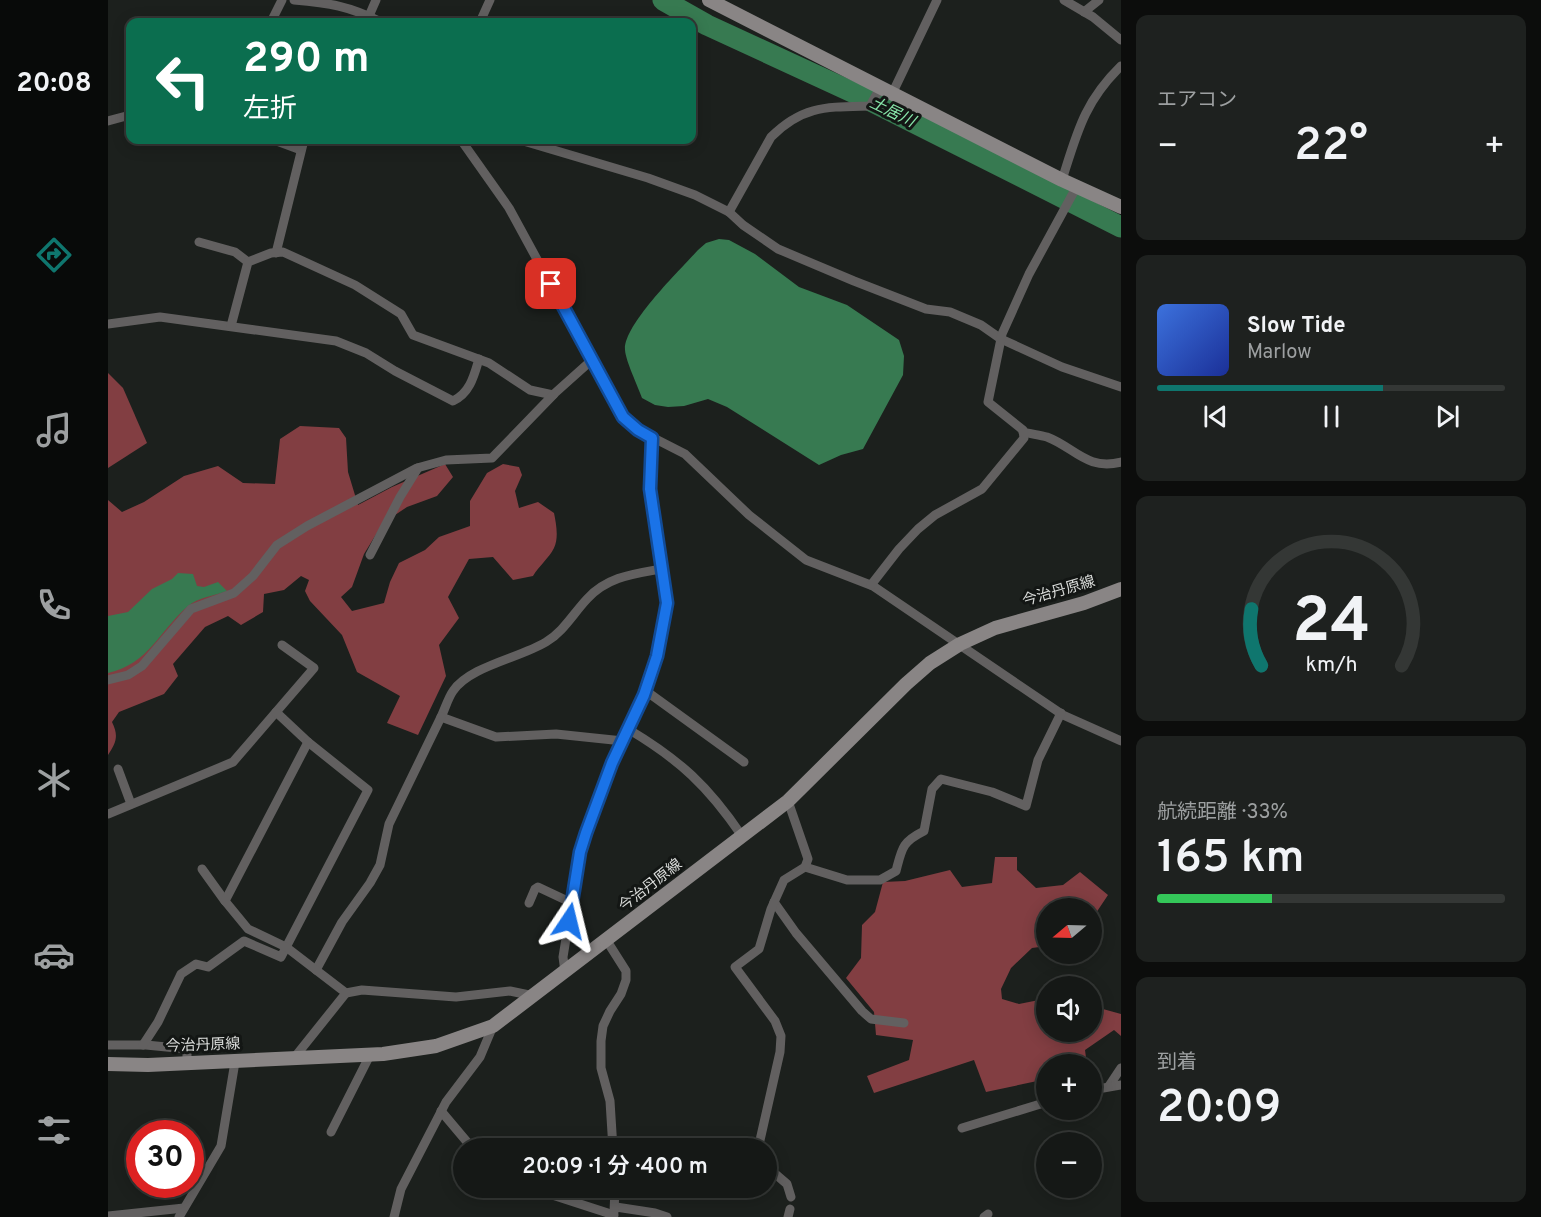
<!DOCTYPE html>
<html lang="ja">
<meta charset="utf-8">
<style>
:root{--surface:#151816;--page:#1e211f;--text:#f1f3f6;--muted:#9da0a1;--line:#343735;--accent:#0f766e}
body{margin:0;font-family:Overpass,"Noto Sans JP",sans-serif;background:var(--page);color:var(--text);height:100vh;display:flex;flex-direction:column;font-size:22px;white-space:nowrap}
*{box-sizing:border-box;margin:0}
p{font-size:20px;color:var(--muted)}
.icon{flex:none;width:33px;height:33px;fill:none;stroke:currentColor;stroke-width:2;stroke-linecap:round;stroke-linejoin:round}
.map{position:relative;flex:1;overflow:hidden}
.side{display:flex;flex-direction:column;gap:15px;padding:15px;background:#0c0d0c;width:420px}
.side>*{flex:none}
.hud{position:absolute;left:18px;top:18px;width:570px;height:126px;border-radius:12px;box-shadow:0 3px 15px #0003,0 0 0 2px var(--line);background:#0b6e4f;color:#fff;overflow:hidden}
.needle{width:39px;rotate:251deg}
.fabs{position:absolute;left:928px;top:898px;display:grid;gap:12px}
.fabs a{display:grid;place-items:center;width:66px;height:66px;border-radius:50%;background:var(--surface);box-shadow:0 3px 15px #0003,0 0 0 2px var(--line);font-size:30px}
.speed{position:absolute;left:18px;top:1120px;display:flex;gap:12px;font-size:30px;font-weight:700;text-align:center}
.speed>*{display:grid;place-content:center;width:78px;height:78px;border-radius:50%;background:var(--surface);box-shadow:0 3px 15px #0003,0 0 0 2px var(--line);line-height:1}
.speed .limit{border:9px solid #d22;background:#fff;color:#111}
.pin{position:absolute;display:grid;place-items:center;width:51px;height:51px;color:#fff;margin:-26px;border-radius:12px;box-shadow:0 3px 9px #0006}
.me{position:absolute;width:66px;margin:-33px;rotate:10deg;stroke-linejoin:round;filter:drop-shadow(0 0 4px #0008)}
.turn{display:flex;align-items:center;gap:21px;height:126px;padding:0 18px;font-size:27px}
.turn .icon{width:78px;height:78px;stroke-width:2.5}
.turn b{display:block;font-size:42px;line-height:51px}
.big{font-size:45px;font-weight:600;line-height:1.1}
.side .card{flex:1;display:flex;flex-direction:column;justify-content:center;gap:9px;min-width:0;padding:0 21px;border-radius:12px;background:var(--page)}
.side .dial{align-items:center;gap:0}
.dial svg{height:156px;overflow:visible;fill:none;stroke:var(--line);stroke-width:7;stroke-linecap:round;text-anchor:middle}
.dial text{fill:var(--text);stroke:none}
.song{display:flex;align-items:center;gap:18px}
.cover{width:72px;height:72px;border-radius:9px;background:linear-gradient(135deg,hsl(220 70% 55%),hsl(230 70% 35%))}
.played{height:6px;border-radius:3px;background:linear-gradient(90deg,var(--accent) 65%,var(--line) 65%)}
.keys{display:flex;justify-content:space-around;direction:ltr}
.heat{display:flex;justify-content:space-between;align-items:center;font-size:33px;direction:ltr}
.charge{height:9px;border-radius:4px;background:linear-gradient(90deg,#34c759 33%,var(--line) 0)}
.trip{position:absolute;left:345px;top:1138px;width:324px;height:60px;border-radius:30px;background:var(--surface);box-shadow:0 3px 15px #0003,0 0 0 2px var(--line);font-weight:600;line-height:60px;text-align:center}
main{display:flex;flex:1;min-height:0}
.menu{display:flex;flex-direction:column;width:108px;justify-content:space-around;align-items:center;background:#080a09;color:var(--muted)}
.menu .icon{width:42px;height:42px}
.menu .active{color:var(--accent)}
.menu b{font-size:27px;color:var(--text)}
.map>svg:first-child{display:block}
.forest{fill:#823e42}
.water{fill:#377a51}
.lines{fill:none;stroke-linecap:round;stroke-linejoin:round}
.river{stroke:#377a51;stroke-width:21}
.street{stroke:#626060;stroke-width:9}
.secondary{stroke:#898585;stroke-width:14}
.route-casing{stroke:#114b97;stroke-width:15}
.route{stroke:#1a73e8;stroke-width:10}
.labels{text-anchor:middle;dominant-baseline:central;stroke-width:6;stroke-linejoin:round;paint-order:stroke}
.street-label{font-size:15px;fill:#d9dbd9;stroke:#131614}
.water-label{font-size:16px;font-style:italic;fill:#88e7aa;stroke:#131614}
</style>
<main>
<nav class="menu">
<b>20:08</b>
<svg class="icon active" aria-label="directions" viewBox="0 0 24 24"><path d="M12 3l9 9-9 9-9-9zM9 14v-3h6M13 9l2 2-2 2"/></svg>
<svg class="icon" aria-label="music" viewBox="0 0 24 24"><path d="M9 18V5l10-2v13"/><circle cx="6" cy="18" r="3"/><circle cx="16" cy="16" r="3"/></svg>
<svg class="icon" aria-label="phone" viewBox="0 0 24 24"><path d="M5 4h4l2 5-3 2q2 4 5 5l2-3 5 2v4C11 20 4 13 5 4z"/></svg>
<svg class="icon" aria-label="climate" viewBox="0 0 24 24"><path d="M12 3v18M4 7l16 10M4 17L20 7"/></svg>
<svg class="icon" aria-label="car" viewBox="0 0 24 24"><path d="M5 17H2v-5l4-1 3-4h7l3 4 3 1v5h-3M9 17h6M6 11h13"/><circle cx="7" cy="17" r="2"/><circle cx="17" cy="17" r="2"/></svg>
<svg class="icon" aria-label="filters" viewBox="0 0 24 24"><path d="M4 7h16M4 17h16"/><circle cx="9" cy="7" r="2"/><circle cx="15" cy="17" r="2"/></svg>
</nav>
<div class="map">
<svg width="1013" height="1217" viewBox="0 0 1013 1217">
<rect width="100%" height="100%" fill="#1c201d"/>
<g class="forest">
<polygon points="0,373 15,388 39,443 0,468"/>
<path d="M192 426 231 428 238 438 240 472 250 505 284 487 337 464 345 477 329 496 299 507 275 523 256 554 244 587 233 597 244 611 276 603 282 582 291 563 317 550 331 537 362 526V501L379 473 395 464 411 467 414 475 407 491 411 508 430 502 446 513C448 523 451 538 446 548 441 558 431 566 425 576L405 580 385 557 361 559 340 597 351 618 331 645 338 676 310 735 279 723 292 696 249 672 234 635 202 601 197 591 201 580 193 576 176 590 156 594 155 612 133 625 120 616 97 627 65 664 70 676 56 694 11 712 4 722C11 736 8 743 0 755V668L23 617 0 623V500L14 512 36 502 76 476 110 466 135 483 167 484 172 439Z"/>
<polygon points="887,857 909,857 909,870 928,888 955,885 972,872 1000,895 984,919 984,909 939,909 939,946 924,948 903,968 893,989 894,999 911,1004 931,1000 939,1003 939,1032 984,1032 984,1006 1013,1014 1013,1036 1006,1030 977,1050 979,1065 939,1065 939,1079 934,1080 878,1092 866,1060 766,1093 759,1076 801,1060 805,1040 768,1035 766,1012 738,978 753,958 754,925 767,912 775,882 797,881 842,870 854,887 884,883"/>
</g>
<g class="water">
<path d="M611 239 621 240 647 254 691 287 739 305 791 340 796 356 795 375 755 449 733 455 711 465 619 407 600 399 576 406 560 407 547 405 534 398C530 386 518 362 517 350 515 325 573 269 590 250L598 243Z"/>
<path d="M70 573 85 574 89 586 96 587 110 582 119 591C108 595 89 598 80 606 51 631 41 664 0 673V616L20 612 44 589 64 579Z"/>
</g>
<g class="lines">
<polyline class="river" points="555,0 599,25 755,97 1013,227"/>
<g class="street">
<path d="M186 0C221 3 241 6 273 22"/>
<polyline points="956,0 985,17 1013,40"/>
<polyline points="976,12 991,0"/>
<polyline points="261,16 268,0"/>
<polyline points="163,22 174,0"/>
<polyline points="372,22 382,0"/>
<polyline points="784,94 829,0"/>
<polyline points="0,121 22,115"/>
<polyline points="166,140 193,150"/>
<polyline points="353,140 401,208 515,417 530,430 577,454 641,515 698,560 765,586 955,715 1013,741"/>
<polyline points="412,140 540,178 587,195 621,212 635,225 670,249 746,281 818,309 842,312 873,325 893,339 954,367 1013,387"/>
<path d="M954 180C969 133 976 102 1013 66"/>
<path d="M621 212 663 137C695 105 720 107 762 106L772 88"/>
<polyline points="91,242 127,252 140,262"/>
<polyline points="168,253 196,140"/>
<path d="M0 324 52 317 228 341 258 353 287 371 345 401C362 393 366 376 371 359"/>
<polyline points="123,326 140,262 163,253 175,252 247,285 293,314 305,335 381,363 422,390 445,395"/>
<path d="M915 432C923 434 932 435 939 437 966 447 979 471 1013 462"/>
<polyline points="262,555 292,497 310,468"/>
<polyline points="763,585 791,549 810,529 827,515 874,489 916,438 915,430 880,402 894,334 921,274 969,186"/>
<polyline points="0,680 20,675 34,666 83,609 126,593 145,576 169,545 199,526 309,468 338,460 384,458 447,393 485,359"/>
<polyline points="538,691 636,762"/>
<path d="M520 729C572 760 600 786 634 836"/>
<path d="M515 741 448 734 388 737 333 717C337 709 340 698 345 691 362 666 412 658 438 642 455 632 465 614 479 599 499 577 525 574 553 569"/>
<polyline points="10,769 23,804"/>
<polyline points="0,814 125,762 206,668 174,645"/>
<path d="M697 867 739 880H772L788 871C794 848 794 842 816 831L824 789 833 779 884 792 918 806 930 760 953 713"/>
<polyline points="94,869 117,901"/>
<polyline points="666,902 688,933 754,1011 763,1019 796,1023"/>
<polyline points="421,903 427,889 430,887 464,903"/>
<polyline points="499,941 518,971 518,980 513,994 502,1011 495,1026 493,1041 493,1068 502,1101 505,1149"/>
<polyline points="208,970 234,922 262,883 272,865 281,824 333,717"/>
<polyline points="457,972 455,957 472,852 478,833 504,763 538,691 549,656 559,603 542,489 544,438"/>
<polyline points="238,993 254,990 348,997 402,991 426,996"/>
<polyline points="0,1045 38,1045 79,1049 79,1063"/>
<polyline points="35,1045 50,1022 73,974 88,964 100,967 136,941 173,957 260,790 200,742 168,712"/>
<polyline points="186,1058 238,993 178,947 140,929 117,901 200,742"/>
<polyline points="1001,1086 1013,1068"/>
<polyline points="984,1090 1013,1085"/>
<polyline points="333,1111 365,1149"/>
<polyline points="854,1128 939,1102"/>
<polyline points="223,1132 262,1055"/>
<polyline points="650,1149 672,1052 673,1036 667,1021 627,967 651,949 663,909 676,880 697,867 700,859 680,801"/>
<polyline points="658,1166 679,1184 683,1197"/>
<polyline points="430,1188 435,1192 506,1215"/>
<polyline points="508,1207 547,1213 559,1217"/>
<polyline points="506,1212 507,1188"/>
<polyline points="0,1216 76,1208"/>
<polyline points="71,1217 113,1146 127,1062"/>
<polyline points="286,1217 293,1189 338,1102 372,1057 385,1026"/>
<polyline points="680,1217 682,1209"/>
<polyline points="876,1217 880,1214"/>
</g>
<g class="secondary">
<polyline points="601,0 954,180 1013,207"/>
<polyline points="0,1064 40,1065 275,1054 328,1046 385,1026 680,801 798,684 822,663 852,644 887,628 976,603 1013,589"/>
</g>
</g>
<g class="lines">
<defs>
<polyline id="route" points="443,284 515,417 530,430 544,438 542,489 559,603 549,656 536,695 504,763 478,833 472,852 461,921"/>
</defs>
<use href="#route" class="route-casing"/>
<use href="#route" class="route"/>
</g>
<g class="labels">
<g class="street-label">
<text transform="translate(951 592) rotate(-16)">今治丹原線</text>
<text transform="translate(543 886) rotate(-38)">今治丹原線</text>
<text transform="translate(95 1046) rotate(-2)">今治丹原線</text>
</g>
<g class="water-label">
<text transform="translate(784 113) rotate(26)">土居川</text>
</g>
</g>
</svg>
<div class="fabs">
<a><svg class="needle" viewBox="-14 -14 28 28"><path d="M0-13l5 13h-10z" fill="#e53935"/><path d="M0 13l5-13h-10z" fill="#9da0a1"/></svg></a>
<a><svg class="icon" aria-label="sound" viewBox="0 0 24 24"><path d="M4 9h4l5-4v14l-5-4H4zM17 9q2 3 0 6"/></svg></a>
<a>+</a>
<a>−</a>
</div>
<div class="speed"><div class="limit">30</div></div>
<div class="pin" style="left:443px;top:284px;background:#d93025"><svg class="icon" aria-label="arrive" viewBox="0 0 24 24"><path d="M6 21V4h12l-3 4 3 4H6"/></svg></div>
<svg class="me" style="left:461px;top:921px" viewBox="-20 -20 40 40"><path d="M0-17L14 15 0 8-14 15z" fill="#1a73e8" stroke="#fff" stroke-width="4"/></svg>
<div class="trip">20:09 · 1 分 · 400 m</div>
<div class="hud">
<div class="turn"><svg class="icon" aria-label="left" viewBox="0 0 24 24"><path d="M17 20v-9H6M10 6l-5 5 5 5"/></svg><div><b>290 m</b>左折</div></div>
</div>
</div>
<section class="side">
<div class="card"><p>エアコン</p>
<div class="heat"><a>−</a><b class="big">22°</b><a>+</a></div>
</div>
<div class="card">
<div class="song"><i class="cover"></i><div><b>Slow Tide</b><p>Marlow</p></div></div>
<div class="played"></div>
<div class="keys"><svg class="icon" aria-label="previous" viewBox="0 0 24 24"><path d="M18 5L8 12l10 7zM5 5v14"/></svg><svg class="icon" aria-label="pause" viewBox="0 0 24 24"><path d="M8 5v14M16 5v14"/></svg><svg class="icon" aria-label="next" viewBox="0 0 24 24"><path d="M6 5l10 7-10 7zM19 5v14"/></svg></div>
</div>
<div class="card dial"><svg viewBox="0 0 100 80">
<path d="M14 69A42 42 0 1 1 86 69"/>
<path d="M14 69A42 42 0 0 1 9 40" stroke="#0f766e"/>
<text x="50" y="56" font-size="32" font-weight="700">24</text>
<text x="50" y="72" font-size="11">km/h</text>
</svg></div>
<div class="card"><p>航続距離 · 33%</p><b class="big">165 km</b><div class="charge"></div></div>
<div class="card"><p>到着</p><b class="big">20:09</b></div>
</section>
</main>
